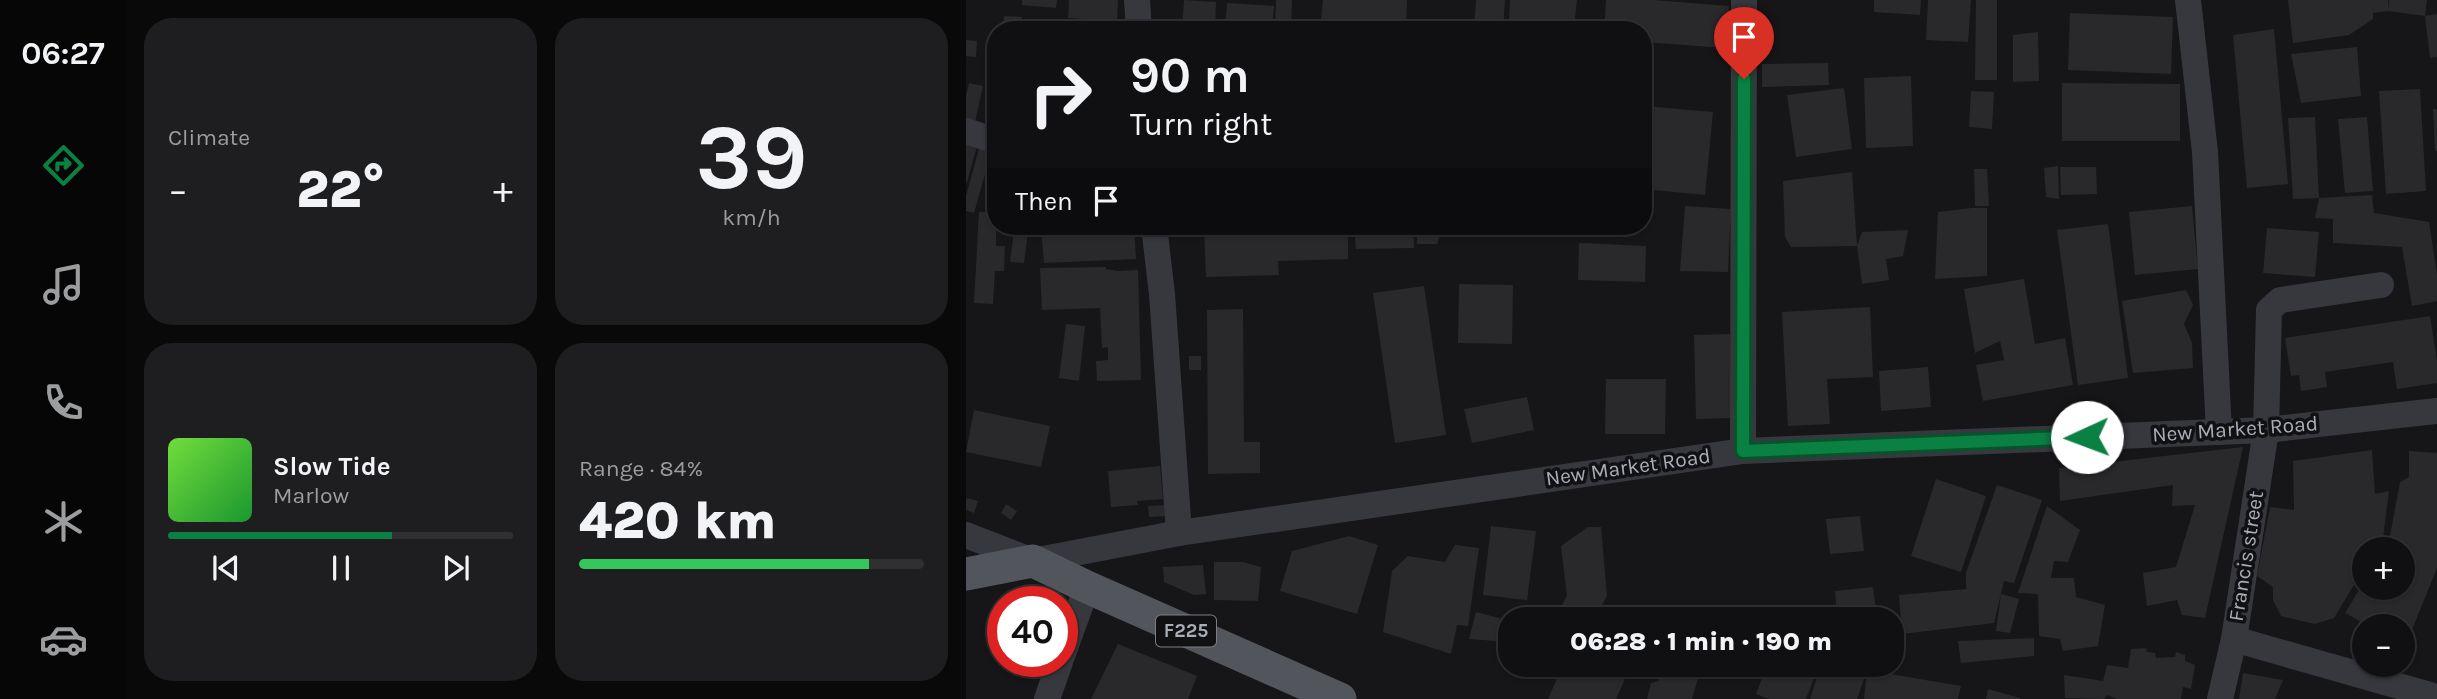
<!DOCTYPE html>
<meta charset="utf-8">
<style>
:root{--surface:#101012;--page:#1e1e20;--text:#f1f3f6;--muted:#9c9d9f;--line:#303032;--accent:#0b8043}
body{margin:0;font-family:Karla,sans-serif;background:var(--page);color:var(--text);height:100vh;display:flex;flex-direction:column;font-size:26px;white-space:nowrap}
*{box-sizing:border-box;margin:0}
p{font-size:23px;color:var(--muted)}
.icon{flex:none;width:38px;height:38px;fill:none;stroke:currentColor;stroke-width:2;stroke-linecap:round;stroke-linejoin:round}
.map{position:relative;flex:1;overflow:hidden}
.panel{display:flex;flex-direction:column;gap:18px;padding:18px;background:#09090a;width:840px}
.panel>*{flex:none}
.top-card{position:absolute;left:21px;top:21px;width:665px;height:214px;border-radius:28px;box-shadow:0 2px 5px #0004,0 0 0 2px var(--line);background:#101012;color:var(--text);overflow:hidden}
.fabs{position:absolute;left:1386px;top:537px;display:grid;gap:14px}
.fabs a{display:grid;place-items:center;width:63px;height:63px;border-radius:50%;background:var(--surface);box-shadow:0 2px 5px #0004,0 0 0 2px var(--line);font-size:35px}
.speed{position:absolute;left:21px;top:586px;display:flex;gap:14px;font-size:35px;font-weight:700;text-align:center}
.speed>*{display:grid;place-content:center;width:91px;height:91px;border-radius:50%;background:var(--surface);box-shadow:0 2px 5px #0004,0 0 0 2px var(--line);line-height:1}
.speed .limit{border:10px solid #d22;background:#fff;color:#111}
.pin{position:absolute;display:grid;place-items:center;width:60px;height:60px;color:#fff;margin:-72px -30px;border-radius:50% 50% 50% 0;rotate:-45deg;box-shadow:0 0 7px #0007}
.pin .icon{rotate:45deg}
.me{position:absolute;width:77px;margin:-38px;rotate:268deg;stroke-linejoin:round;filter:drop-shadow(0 0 5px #0008)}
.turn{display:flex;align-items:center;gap:24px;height:147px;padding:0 28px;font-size:32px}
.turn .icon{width:91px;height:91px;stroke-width:2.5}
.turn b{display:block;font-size:49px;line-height:60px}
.then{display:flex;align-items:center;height:66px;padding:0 28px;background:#0003;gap:14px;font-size:26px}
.big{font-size:52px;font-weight:800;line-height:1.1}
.panel .tile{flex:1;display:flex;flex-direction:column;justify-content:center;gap:10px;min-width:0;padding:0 24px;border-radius:28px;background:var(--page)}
.panel .dial{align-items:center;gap:0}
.dial b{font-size:91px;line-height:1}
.song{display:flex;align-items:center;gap:21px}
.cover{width:84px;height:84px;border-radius:10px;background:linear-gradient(135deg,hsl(100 70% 55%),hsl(130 70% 35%))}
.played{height:7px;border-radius:4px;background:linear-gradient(90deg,var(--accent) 65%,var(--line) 65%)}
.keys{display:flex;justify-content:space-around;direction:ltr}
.heat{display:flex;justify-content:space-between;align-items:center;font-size:38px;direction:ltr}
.charge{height:10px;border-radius:5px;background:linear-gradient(90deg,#34c759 84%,var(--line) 0)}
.panel .tiles{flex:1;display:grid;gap:18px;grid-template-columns:repeat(2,1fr)}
.trip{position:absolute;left:532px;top:607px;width:406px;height:70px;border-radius:28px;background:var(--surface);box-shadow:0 2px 5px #0004,0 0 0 2px var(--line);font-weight:800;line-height:70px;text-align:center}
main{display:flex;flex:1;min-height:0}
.dock{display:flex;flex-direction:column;width:126px;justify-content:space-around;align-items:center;background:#060607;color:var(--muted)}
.dock .icon{width:49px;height:49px}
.dock .selected{color:var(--accent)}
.dock b{font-size:32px;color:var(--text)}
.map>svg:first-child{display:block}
.building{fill:#29292c}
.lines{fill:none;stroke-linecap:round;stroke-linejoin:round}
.minor{stroke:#37383d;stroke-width:26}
.major{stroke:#53555c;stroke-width:33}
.route-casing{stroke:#07532c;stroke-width:18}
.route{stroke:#0b8043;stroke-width:12}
.labels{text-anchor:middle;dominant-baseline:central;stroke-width:7;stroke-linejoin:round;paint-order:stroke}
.shield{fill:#111113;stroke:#7b7e86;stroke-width:2}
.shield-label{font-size:19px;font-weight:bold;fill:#a8adb8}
.street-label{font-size:21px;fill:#a8adb8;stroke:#111113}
</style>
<main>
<nav class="dock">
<b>06:27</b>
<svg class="icon selected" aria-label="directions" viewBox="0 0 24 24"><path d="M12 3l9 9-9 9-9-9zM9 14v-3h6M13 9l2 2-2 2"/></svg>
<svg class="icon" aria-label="music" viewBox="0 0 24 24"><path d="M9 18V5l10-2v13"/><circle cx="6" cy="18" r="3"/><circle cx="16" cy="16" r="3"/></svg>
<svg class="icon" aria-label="phone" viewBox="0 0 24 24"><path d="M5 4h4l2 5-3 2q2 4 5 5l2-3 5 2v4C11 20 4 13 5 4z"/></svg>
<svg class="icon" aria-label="climate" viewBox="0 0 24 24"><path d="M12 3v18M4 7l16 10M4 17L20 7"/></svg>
<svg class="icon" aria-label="car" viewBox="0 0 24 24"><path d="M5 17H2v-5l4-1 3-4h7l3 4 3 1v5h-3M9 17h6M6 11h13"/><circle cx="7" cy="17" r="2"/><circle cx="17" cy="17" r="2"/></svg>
</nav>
<section class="panel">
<div class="tiles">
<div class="tile"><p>Climate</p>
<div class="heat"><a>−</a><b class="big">22°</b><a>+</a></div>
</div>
<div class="tile dial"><b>39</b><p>km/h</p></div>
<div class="tile">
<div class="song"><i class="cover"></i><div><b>Slow Tide</b><p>Marlow</p></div></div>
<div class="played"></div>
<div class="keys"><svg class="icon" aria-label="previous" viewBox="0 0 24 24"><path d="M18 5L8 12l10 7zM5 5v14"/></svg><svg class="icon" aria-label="pause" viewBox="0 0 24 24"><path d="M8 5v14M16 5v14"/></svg><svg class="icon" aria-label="next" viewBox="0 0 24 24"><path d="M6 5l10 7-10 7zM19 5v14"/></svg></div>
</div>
<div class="tile"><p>Range · 84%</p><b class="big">420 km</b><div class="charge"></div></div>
</div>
</section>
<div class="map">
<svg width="1471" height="699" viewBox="0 0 1471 699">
<rect width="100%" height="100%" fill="#161618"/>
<g class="building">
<polygon points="56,0 91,0 90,8 56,5"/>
<polygon points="103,0 152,0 151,21 102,18"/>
<polygon points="218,0 250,2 249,30 216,30"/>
<polygon points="310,0 326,0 325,30 309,30"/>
<polygon points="357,0 441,0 440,30 354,30"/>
<polygon points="510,0 539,0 537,30 508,30"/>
<polygon points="544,0 611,0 608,27 543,22"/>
<polygon points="640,0 687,0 763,6 760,48 677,42 677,30 638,30"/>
<polygon points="908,0 955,0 954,15 908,12"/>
<polygon points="962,0 1005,0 1002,42 960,40"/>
<polygon points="1010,0 1031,0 1031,80 1009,80"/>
<polygon points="1322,0 1422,0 1422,11 1407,13 1407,19 1383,35 1327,43"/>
<polygon points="1423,0 1461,0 1459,16 1422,11"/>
<polygon points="261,3 308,6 306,30 259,30"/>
<polygon points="1104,13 1207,17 1205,74 1102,70"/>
<polygon points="1471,14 1471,57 1464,58 1459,16"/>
<polygon points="38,16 56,17 55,30 33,30 33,26 37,26"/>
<polygon points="1308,29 1322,184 1281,188 1267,35"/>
<polygon points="1072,32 1073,81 1047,82 1047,35"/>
<polygon points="0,40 11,41 10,57 0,56"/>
<polygon points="1391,47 1395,96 1335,103 1325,54"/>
<polygon points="862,63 863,85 796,87 796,64"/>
<polygon points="945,76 947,146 900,148 898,78"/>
<polygon points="3,83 17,86 8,126 0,124 0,96"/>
<polygon points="1096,83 1214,84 1214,141 1096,141"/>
<polygon points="28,85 30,85 30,121 24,120"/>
<polygon points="878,88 886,149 830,157 821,95"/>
<polygon points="1454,89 1460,191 1420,194 1413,91"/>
<polygon points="1005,91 1028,92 1026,129 1003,127"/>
<polygon points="678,106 747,112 739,195 677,189"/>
<polygon points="1467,109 1471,109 1471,151 1469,151"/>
<polygon points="1349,117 1353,198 1327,199 1322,118"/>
<polygon points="1401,117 1407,191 1379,193 1372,119"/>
<polygon points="0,135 13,139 1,182 0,182"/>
<polygon points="14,145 26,149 8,213 0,211 0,196"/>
<polygon points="27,154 30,155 30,203 22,202"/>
<polygon points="1092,166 1093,199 1080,197 1078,168"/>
<polygon points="1094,167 1130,167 1131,194 1095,195"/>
<polygon points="1008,169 1021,169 1023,206 1009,206"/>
<polygon points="886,172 891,246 825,247 819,237 817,181"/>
<polygon points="1406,195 1408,213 1463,222 1471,275 1471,301 1446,306 1436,247 1367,243 1367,219 1349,218 1353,198"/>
<polygon points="719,206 765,209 762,272 714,271"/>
<polygon points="1226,206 1232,269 1169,275 1163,212"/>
<polygon points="1005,208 1021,208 1021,276 969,279 972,212"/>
<polygon points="13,212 30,212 30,246 39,246 38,271 29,271 27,304 8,303"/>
<polygon points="1142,224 1162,378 1112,385 1091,230"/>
<polygon points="75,226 168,226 170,259 78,263"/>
<polygon points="238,226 382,226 382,259 312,261 313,275 240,277"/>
<polygon points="388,226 447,226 448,248 390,249"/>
<polygon points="451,226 477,226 471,244 451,244"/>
<polygon points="1301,228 1353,232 1349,277 1297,273"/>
<polygon points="48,230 62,232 58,263 44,262"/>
<polygon points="942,230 937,256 920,259 923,280 896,284 891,246 896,232"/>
<polygon points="613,243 680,246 679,282 612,280"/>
<polygon points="140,267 140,269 151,271 172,270 175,380 131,381 130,361 142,360 142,347 136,348 134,308 76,310 74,268"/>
<polygon points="1058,279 1069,344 1099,338 1107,385 1017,401 1010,365 1038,360 1034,341 1009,353 998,289"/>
<polygon points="493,284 547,285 546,344 492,343"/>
<polygon points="458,286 480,435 429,443 407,293"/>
<polygon points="1220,290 1227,305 1218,324 1226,343 1227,368 1167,373 1156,301"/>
<polygon points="904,307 907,377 861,379 864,424 822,426 816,312"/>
<polygon points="277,309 278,442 294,442 294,473 242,474 241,310"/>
<polygon points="1464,316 1471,361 1471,383 1431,389 1427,362 1359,372 1361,387 1335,391 1333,375 1325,376 1319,338"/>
<polygon points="100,324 119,326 113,381 93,378"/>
<polygon points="764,334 766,418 730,419 728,335"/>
<rect x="223" y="356" width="12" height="14"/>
<polygon points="962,367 965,407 915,411 913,371"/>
<polygon points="640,379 700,379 699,434 639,434"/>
<polygon points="561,397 568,430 506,443 498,409"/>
<polygon points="8,410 84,426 75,467 0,452"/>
<polygon points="1277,447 1239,618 1216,615 1211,600 1181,606 1177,573 1210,567 1229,505 1206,506 1207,485 1094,501 1093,468"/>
<polygon points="1406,450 1409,494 1423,491 1417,538 1410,550 1398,550 1398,568 1368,618 1349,624 1315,616 1307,600 1307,587 1291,576 1304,507 1328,510 1327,461"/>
<polygon points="1443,451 1471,453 1471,568 1439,647 1437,646 1437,626 1403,626 1379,613 1398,582 1398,588 1437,588 1437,550 1418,550 1423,541 1434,482 1443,477"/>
<polygon points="194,466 197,499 171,501 172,505 145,507 142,471"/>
<polygon points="970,479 1020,496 995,572 945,556"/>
<polygon points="1031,485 1076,500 1048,583 1038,581 1028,623 936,634 933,595 1000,589 1000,573"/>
<polygon points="0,498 12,501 8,513 0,510"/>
<polygon points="40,504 51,511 45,520 35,513"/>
<polygon points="200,505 201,516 183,517 182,506"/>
<polygon points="1081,506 1114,530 1102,562 1088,561 1085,578 1108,578 1110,597 1139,605 1132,646 1097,651 1094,639 1073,636 1072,594 1052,593"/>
<polygon points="894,516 898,551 864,554 860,519"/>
<polygon points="525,526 570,531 561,600 517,595"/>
<polygon points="622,527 635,527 641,596 627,620 588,620 601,596 595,546"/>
<polygon points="383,536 412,545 391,614 314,591 326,551"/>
<polygon points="489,545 513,548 502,626 491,625 485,654 417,632 426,571 442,556 479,562"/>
<polygon points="248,562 277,562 295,567 292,601 248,600"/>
<polygon points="237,565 240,594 228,595 198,582 197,567"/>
<polygon points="907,587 910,612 871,616 869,591"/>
<polygon points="1035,594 1053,599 1044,633 1030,631"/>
<polygon points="684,610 706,612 723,620 685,620"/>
<polygon points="510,612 544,621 544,642 503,639"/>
<polygon points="1068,638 1068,656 995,663 992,641"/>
<polygon points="152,644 231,676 222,699 125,699"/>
<polygon points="1180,648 1181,652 1189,653 1190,658 1209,657 1210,652 1219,655 1219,661 1229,665 1225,689 1217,687 1215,699 1151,699 1141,695 1138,699 1099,698 1098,675 1137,681 1141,665 1162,668 1165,649"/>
<polygon points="597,665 665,665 650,699 582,699"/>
<polygon points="801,665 853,665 840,699 803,699 790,694"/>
<polygon points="855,665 887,665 901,670 891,699 844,699"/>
<polygon points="693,667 732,678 726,699 681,699 685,683 693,681"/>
<polygon points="901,670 995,686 992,699 898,699"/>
<polygon points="1277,673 1317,680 1309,699 1273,699"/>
<polygon points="1022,689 1054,698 1054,699 1020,699"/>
</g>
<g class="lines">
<g class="minor">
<polyline points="171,0 173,30"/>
<polyline points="1222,0 1239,152 1253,432"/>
<polyline points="0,131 30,141"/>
<polyline points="188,226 196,294 213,533"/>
<polyline points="1415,285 1314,300 1303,310 1300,430 1268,639 1471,697"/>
<polyline points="777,451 778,0"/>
<polyline points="0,535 67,561 213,533 777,451 1300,430 1471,411"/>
<polyline points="96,656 121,587"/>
<polyline points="81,699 94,662"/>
<polyline points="1254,699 1268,639"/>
</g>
<polyline class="major" points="0,574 67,561 121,587 374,699"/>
</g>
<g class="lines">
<defs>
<polyline id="route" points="778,79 777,451 1121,437"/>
</defs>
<use href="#route" class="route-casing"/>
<use href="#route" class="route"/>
</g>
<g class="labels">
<rect class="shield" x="190" y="615.5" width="60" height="31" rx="5"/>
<g class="shield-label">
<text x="220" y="631">F225</text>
</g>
<g class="street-label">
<text transform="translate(1269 429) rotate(-4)">New Market Road</text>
<text transform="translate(662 467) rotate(-8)">New Market Road</text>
<text transform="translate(1280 556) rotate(-81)">Francis street</text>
</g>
</g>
</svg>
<div class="fabs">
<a>+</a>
<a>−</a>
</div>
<div class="speed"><div class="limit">40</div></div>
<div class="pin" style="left:778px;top:79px;background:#d93025"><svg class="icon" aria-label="arrive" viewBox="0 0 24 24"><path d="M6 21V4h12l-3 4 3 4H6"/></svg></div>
<svg class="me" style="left:1121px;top:437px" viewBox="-20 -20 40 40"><circle r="19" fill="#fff"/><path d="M0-13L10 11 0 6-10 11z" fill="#0b8043"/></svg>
<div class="trip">06:28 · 1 min · 190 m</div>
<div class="top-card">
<div class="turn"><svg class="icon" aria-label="right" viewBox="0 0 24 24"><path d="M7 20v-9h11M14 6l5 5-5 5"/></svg><div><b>90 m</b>Turn right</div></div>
<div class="then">Then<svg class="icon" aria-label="arrive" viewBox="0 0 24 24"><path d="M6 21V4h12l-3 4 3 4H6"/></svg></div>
</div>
</div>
</main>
